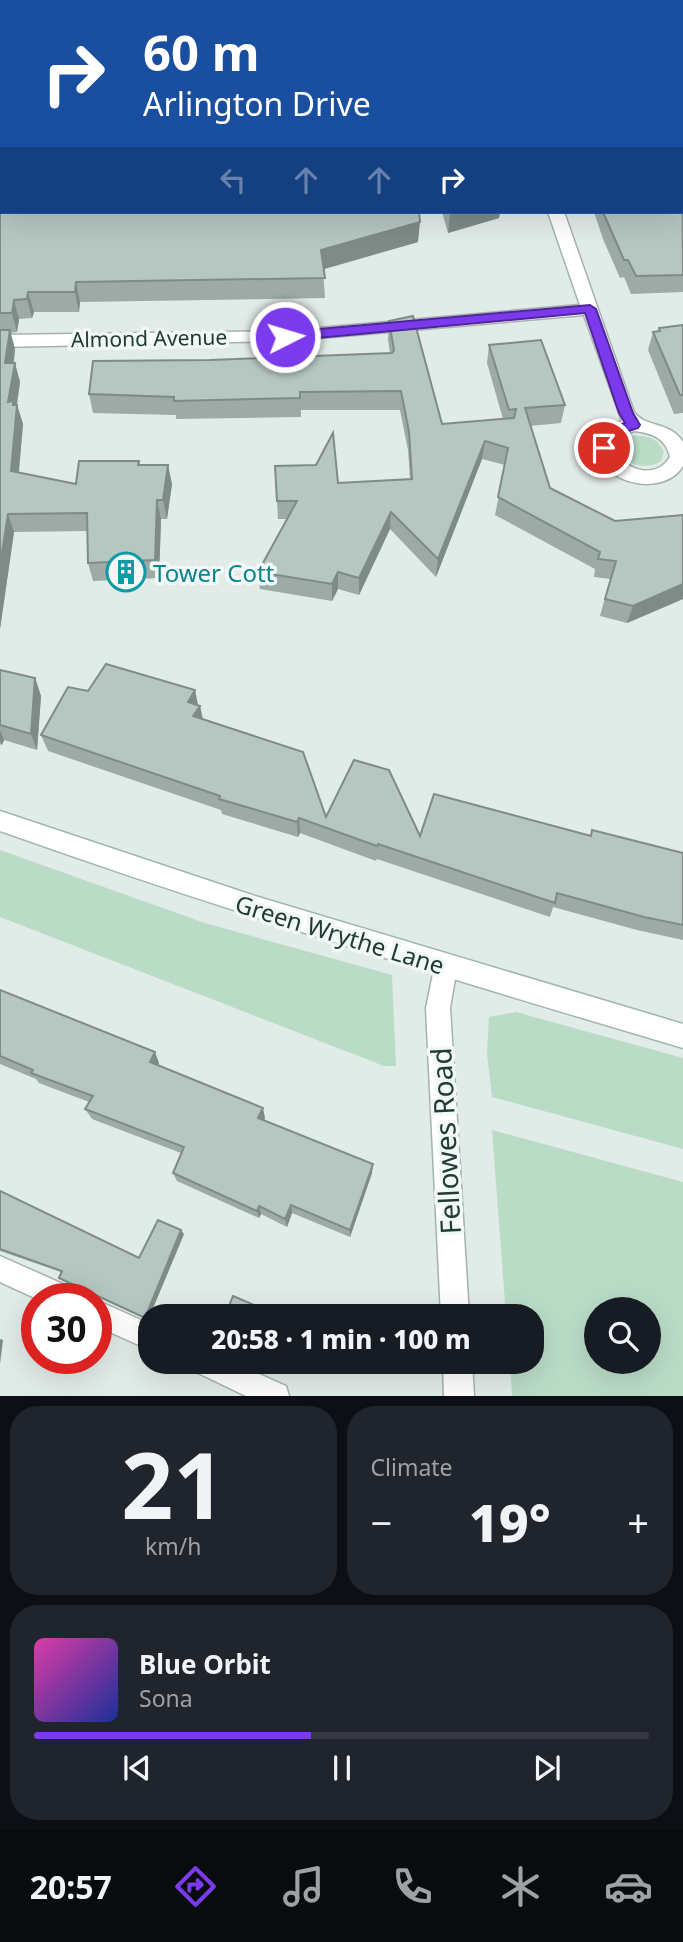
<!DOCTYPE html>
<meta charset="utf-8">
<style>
:root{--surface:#171b24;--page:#20242c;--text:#f1f3f6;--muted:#9ea1a6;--line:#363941;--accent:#7c3aed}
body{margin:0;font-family:"Noto Sans",sans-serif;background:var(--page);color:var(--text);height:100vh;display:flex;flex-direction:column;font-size:26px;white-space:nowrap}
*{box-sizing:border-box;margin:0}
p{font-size:23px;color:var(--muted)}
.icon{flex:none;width:38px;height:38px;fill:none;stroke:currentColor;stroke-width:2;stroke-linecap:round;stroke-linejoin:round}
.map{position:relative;height:1396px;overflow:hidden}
.details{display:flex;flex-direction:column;gap:10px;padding:10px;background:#0d0f14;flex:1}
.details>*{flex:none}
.banner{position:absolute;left:0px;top:0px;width:684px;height:214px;box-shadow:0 7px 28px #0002;background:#1a4fa0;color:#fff;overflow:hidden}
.buttons{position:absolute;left:584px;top:1297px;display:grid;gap:14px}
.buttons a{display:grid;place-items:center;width:77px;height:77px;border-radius:50%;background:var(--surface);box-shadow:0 7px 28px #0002;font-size:35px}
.speed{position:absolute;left:21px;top:1283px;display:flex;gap:14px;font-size:35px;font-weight:700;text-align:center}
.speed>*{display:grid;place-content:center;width:91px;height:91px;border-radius:50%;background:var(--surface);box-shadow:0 7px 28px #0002;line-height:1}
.speed .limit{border:10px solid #d22;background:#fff;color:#111}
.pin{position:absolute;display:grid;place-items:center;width:60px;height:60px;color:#fff;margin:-30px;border:4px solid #fff;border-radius:50%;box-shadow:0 2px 7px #0007}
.me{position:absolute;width:77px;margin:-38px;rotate:85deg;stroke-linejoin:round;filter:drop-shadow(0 0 5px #0008)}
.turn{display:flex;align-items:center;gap:24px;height:147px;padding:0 28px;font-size:32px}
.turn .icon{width:91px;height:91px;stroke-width:2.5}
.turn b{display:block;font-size:49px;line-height:60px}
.lanes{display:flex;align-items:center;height:66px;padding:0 28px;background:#0003;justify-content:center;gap:35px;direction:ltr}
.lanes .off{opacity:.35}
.big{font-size:52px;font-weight:800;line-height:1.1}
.details .tile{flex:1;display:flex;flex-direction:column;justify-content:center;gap:10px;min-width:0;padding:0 24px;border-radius:28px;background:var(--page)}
.details .dial{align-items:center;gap:0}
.dial b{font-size:91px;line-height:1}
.song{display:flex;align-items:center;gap:21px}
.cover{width:84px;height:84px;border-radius:10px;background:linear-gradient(135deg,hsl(320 70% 55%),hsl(230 70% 35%))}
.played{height:7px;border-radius:4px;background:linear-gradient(90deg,var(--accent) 45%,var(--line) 45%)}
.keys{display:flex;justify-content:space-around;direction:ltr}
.heat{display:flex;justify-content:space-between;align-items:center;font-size:38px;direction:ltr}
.details .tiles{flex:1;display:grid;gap:10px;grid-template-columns:1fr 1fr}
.tile:last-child{grid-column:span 2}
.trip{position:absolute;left:138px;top:1304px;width:406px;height:70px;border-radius:28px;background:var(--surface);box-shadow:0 7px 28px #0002;font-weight:800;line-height:70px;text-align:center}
.menu{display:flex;height:112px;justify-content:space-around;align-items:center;background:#090b0e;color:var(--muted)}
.menu .icon{width:49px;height:49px}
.menu .selected{color:var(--accent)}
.menu b{font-size:32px;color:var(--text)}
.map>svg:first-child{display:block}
.green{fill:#badcc7;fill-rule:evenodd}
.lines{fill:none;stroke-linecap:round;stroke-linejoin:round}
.lane-casing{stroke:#a4b3af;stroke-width:3}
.street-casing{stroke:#a4b3af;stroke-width:3}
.secondary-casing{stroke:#a0b6b1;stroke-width:3}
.lane{fill:#fff;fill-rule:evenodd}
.street{fill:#fff;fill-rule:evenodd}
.secondary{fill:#fff;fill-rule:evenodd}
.wall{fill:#9daaa6}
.shaded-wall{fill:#7f8b87}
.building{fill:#b6c6c1;stroke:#7f8b87;stroke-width:2}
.route{fill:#7c3aed;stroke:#51269a;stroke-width:2}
.labels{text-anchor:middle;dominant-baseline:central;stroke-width:7;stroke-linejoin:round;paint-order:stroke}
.far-street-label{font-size:21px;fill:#223b37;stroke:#f1f8f5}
.culture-label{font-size:24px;fill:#0d838f;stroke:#f1f8f5;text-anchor:start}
.street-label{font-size:24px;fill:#223b37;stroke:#f1f8f5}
.near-street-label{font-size:28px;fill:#223b37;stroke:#f1f8f5}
</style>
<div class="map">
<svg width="683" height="1396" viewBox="0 0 683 1396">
<rect width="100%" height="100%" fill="#e1ebe8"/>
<g class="green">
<path d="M632 436C646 435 658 438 664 452L661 461C646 471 623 466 620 447Z"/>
<polygon points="0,850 205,923 392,975 396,1066 384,1066 0,917"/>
<polygon points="516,1012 683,1058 683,1149 492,1097 487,1053 489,1017"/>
<path d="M492 1130 683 1182V1396H512L510 1362H532V1316H506ZM597 1309H649V1362H597Z"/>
</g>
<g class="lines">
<defs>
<g id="lane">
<polygon points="0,1256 74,1289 78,1298 37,1299 0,1282"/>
<polygon points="96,1300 150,1324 150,1350 96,1326"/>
<polygon points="190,1362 232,1362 286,1386 289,1396 246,1396 194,1371"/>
</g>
<g id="street">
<rect x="474" y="0" width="12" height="2"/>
<path d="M548 212H564L634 412C645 428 670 421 683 442V466C668 490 630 488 610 471 603 464 599 457 595 448 600 433 608 426 622 421L584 315 285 341 0 347V335L285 331 580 305ZM634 431C652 433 666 438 670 457 655 481 624 470 613 448L621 436Z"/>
<polygon points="445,955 454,959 457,967 450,1008 469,1316 441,1316 426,1008 436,959"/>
<polygon points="443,1362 472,1362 474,1396 444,1396"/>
</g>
<path id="secondary" d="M0 811 255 896 683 1024V1048C454 980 225 911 0 831Z"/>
</defs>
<use href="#lane" class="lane-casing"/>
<use href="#street" class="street-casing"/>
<use href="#secondary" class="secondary-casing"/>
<use href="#lane" class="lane"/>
<use href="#street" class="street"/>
<use href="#secondary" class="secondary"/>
</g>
<g class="wall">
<polygon points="0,85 418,242 323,269 325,298 80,302 79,312 34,312 32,318 19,319 17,332 10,333 15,349 14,363 20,382 17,405 23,424 19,472 76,484 139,461 140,465 172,484 167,519 161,519 159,578 93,581 88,563 87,531 14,532 0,629"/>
<polygon points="683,135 683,292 631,294 624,277 620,278 603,239 594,212 682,212"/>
<polygon points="442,212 500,212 499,218 448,233"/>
<polygon points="389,321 442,424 503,419 487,363 489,345 565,405 561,423 530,426 550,488 615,521 683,515 683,599 627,623 600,616 610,579 594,577 595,569 495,515 505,465 482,459 436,577 390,529 359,595 338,589 332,601 260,589 258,572 287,519 278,519 275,466 338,483 410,480 408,450 400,410 301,410 301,417 176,419 176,415 93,413 89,394 210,360 390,353 388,340"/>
<polygon points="683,325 683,413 674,414 648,350 653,332 658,331 659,328"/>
<polygon points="0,670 35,678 41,696 37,750 4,740 2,745 0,744"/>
<polygon points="195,690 198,705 200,706 203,719 326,817 420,836 590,836 592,830 683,853 683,940 637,930 553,907 550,917 377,859 376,861 300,833 298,837 222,814 221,810 48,751 41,735 88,691"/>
<polygon points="0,990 159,1063 158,1066 265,1118 264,1120 372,1173 350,1237 292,1213 287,1227 261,1214 259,1218 177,1181 173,1173 181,1153 92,1119 85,1109 89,1102 39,1083 36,1079 0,1064"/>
<polygon points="0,1191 139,1258 184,1234 148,1320 63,1281 59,1278 61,1272 0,1251"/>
</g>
<g class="shaded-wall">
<polygon points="455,212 500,212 499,218 448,233 450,213"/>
<polygon points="420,222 418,242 321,270 321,250"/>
<polygon points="76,282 80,302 79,312 75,292"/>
<polygon points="28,292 34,312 32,318 27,299"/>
<polygon points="14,300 19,319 17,332 12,313"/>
<polygon points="10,330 15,349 11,382 5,363"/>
<polygon points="15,363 20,382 16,409 17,405 23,424 17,490 11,471 8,402"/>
<polygon points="485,441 482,459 436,577 438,559"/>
<polygon points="168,465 172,484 167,519 163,500"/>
<polygon points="157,500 161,519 159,578 155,560"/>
<polygon points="391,512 390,529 359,595 359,578"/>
<polygon points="8,514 14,532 0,629 0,565"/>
<polygon points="338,572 338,589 332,601 332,584"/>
<polygon points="683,584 683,599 627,623 633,606"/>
<polygon points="35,678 41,696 37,750 31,734"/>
<polygon points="195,690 198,706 188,702"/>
<polygon points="200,706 203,722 193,716"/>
<polygon points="0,730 4,740 2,745 0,741"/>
<polygon points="299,818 300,833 298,837 297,822"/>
<polygon points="155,1052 159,1063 155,1073 150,1062"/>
<polygon points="263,1108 265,1118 260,1128 258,1118"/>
<polygon points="373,1164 372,1173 350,1237 350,1230"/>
<polygon points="291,1205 292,1213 287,1227 285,1219"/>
<polygon points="259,1206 261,1214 259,1218 257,1211"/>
<polygon points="181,1230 184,1234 148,1320 145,1318"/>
<polygon points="0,1339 3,1340 0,1364"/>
</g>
<g class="building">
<rect x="16" y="0" width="423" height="2"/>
<polygon points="517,0 607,0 608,2 518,2"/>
<polygon points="2,75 2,212 419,212 420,222 321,250 325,278 76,282 75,292 28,292 27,299 14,300 12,313 0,313 0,85"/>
<polygon points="682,134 683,275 636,276 628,260 624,260 603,212 682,212"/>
<polygon points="413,316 442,424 514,418 516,409 509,410 489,345 541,340 565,405 525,408 550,488 615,521 683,515 683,584 633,606 605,599 616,561 598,559 600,552 498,497 508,448 485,441 438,559 391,512 359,578 338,572 332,584 258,572 297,501 277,501 275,466 316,465 333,433 338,483 412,479 409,432 401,391 300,392 300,398 174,401 174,397 89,394 93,361 210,360 392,353 394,350 389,321"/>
<polygon points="683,325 683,395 680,395 653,332 660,331 659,328"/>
<polygon points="0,330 10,330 5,363 15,363 8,402 13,401 13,405 17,405 11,471 76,484 79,461 139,461 138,465 168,465 163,500 157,500 155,560 88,563 87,513 8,514 0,565"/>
<polygon points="106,664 195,690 188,702 200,706 193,716 303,752 326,817 354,760 389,770 420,836 434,794 591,836 592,830 683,853 683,925 644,917 557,893 555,903 378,844 377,846 299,818 297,822 219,799 220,796 41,735 68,687 88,691"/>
<polygon points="0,670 35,678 31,734 0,725"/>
<polygon points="0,990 155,1052 150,1062 263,1108 258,1118 373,1164 350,1230 291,1205 285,1219 259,1206 257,1211 173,1173 184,1147 85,1109 93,1096 31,1073 33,1070 0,1056"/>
<polygon points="0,1191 139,1258 158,1220 181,1230 145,1318 59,1278 62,1271 0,1249"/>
<polygon points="233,1296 280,1316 225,1316"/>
<polygon points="258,1362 274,1362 272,1368"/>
</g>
<polygon class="route" points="590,305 596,309 633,413 640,425 638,428 617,435 609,451 604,452 597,448 607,428 625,423 619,413 585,313 285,341 279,337 285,332"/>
<defs>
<symbol id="building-ring" viewBox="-11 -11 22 22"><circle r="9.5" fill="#f1f8f5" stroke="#0f9aa8" stroke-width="1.5"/><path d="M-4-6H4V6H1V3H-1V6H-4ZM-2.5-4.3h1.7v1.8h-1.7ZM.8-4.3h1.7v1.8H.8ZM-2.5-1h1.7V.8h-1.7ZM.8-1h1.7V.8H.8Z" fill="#0f9aa8"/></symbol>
</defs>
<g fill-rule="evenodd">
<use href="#building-ring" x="104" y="550" width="44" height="44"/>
</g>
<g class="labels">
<g class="far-street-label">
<text transform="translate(149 338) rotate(-1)">Almond Avenue</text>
</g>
<g class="culture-label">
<text x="153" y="572">Tower Cott</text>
</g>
<g class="street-label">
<text transform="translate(340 934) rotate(17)">Green Wrythe Lane</text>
</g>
<g class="near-street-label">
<text transform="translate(445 1141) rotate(-93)">Fellowes Road</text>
</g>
</g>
</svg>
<div class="buttons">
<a><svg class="icon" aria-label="search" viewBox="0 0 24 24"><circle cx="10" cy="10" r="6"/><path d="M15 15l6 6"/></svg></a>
</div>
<div class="speed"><div class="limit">30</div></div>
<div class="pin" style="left:604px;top:448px;background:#d93025"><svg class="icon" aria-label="arrive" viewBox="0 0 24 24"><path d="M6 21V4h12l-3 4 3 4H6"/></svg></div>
<svg class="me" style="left:285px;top:337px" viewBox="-20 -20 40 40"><circle r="17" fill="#7c3aed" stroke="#fff" stroke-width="3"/><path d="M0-11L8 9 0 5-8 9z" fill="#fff"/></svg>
<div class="trip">20:58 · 1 min · 100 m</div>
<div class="banner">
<div class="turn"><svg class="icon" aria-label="right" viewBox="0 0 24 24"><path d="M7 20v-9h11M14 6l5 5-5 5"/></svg><div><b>60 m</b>Arlington Drive</div></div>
<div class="lanes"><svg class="icon off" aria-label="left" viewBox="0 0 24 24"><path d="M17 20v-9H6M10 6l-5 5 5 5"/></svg><svg class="icon off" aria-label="ahead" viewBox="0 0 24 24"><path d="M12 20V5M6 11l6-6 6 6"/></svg><svg class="icon off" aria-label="ahead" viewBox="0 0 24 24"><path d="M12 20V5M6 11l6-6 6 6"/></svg><svg class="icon" aria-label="right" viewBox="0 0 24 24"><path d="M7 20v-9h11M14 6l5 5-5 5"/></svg></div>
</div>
</div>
<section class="details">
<div class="tiles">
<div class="tile dial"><b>21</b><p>km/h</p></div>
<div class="tile"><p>Climate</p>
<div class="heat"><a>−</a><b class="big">19°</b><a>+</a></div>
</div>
<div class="tile">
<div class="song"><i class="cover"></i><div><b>Blue Orbit</b><p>Sona</p></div></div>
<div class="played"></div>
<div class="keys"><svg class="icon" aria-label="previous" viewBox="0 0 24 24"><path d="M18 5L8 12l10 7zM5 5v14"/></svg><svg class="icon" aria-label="pause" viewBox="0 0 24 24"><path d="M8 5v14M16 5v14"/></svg><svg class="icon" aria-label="next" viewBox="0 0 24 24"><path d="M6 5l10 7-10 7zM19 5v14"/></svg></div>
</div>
</div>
</section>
<nav class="menu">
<b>20:57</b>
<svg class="icon selected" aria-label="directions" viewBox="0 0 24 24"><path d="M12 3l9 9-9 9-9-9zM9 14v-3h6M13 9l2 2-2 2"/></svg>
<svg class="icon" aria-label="music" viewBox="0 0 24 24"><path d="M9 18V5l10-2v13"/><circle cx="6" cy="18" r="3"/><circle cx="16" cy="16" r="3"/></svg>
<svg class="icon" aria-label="phone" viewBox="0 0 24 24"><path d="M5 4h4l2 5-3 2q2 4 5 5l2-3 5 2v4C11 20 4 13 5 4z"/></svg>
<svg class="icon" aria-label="climate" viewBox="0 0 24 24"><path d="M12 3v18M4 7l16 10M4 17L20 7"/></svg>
<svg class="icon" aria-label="car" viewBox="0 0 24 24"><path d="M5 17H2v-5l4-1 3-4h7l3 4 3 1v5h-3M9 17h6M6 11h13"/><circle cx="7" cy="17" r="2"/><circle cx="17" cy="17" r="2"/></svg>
</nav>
